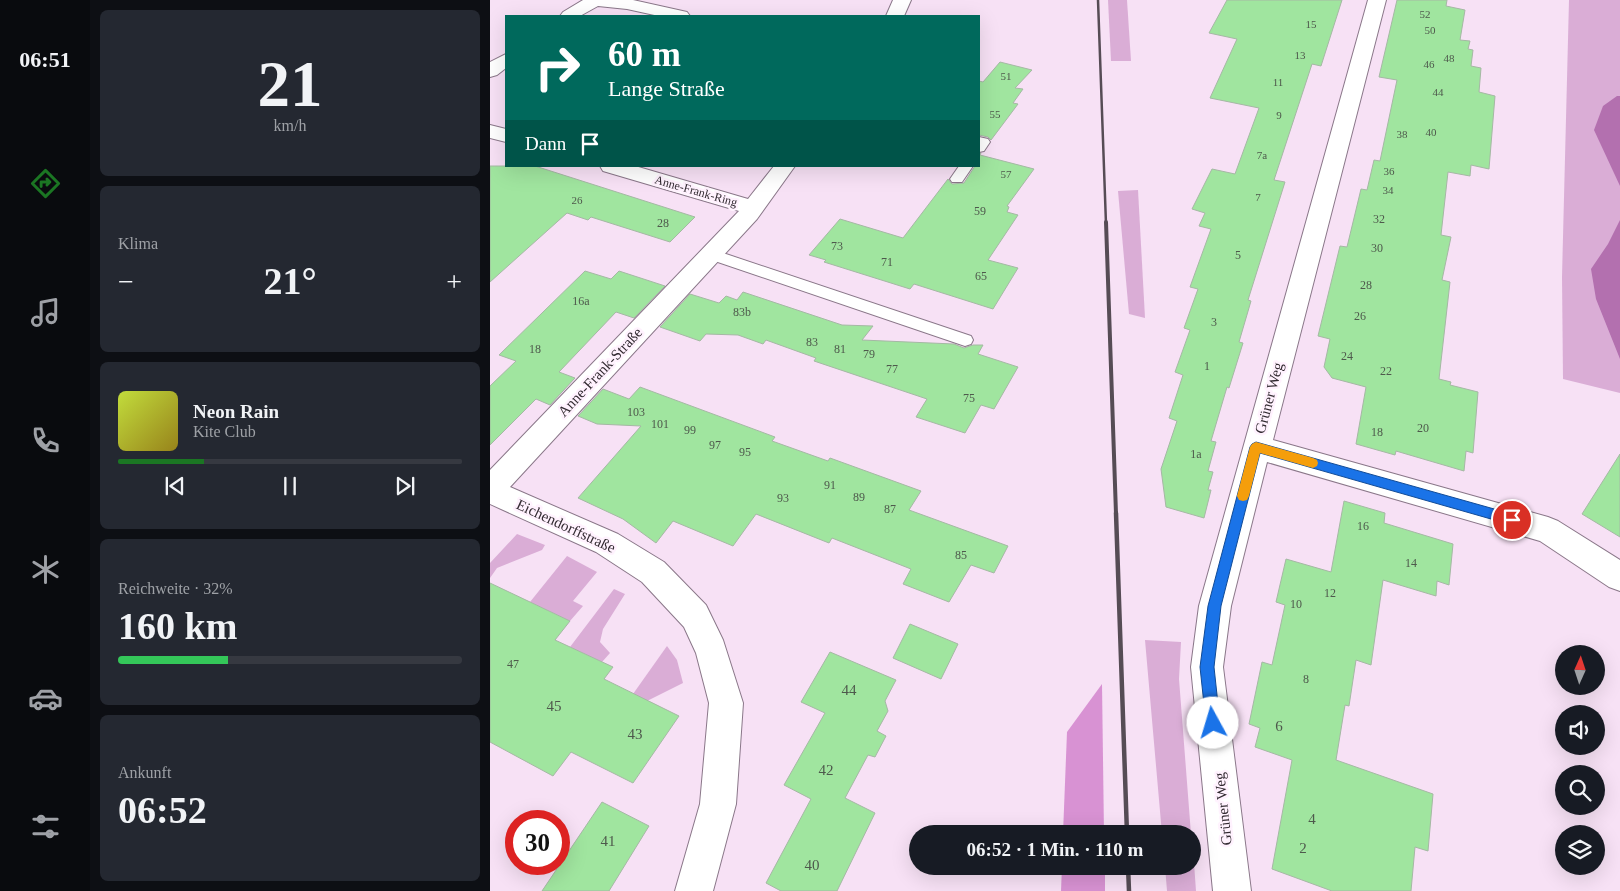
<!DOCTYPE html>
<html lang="de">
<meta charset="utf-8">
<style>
:root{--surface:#171b24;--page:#242831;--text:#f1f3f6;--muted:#9ea1a6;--line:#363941;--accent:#1b7623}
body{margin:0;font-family:Georgia,serif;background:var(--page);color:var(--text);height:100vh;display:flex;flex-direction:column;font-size:19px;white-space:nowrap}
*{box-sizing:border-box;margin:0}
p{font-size:16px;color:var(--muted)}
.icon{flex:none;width:28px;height:28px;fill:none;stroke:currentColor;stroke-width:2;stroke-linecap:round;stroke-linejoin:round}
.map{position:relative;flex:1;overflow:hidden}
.details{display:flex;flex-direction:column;gap:10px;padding:10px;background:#0d0f14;width:400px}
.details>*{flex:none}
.hud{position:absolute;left:15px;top:15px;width:475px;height:152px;border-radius:0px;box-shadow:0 5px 20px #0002;background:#00695c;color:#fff;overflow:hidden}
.needle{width:32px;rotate:3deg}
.buttons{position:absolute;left:1065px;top:645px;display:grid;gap:10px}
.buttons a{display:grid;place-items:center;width:50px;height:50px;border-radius:50%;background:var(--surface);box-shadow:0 5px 20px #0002;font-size:25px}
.speed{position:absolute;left:15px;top:810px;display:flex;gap:10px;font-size:25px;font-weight:700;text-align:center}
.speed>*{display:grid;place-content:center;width:65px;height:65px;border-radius:50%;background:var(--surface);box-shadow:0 5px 20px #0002;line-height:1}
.speed .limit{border:8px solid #d22;background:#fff;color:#111}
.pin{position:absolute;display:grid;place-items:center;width:42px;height:42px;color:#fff;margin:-21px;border:2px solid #fff;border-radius:50%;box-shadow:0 1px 5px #0007}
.me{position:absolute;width:55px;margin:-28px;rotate:354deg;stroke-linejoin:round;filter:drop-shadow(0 0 4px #0008)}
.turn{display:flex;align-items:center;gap:18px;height:105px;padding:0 20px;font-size:22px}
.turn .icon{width:65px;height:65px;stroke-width:2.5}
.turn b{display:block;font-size:35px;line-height:42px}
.then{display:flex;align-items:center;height:48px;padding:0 20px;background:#0003;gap:10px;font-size:19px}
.big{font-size:38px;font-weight:800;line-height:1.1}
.details .card{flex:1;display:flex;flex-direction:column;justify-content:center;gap:8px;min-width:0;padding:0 18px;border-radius:8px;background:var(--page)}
.details .dial{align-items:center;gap:0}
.dial b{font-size:65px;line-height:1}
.song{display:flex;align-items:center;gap:15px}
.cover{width:60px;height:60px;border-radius:8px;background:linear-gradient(135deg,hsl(70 70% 55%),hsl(50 70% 35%))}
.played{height:5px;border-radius:2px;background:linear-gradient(90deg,var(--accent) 25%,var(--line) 25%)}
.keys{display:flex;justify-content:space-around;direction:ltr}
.heat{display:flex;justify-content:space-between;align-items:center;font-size:28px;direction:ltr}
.charge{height:8px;border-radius:4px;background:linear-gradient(90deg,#34c759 32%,var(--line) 0)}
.trip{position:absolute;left:419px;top:825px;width:292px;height:50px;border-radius:25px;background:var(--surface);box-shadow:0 5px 20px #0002;font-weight:800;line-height:50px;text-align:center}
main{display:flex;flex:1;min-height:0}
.tabs{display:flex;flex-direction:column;width:90px;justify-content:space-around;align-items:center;background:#090b0e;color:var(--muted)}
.tabs .icon{width:35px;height:35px}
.tabs .current{color:var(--accent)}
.tabs b{font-size:22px;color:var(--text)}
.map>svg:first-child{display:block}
.green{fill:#daadd6}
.forest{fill:#d892d3}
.water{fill:#b370af}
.building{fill:#a0e59f;stroke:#a5b8a4}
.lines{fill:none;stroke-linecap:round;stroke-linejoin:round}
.service-casing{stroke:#8a7789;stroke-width:2}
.minor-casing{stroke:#8a7789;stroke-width:2}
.service{fill:#fff;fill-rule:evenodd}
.minor{fill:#fff;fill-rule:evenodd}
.rail-far2{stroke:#564c55;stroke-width:2.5}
.rail-far1{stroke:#564c55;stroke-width:4}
.rail{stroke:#564c55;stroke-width:4.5}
.route{fill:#1a73e8;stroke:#114b97}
.slow{fill:#f59e0b}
.labels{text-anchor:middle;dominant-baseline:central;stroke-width:5;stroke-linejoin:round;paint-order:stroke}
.far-number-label{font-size:11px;fill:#4e594c}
.far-street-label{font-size:12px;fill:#322a31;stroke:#fff2fe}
.number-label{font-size:12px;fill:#4e594c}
.street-label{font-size:15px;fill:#322a31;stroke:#fff2fe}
.near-number-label{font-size:15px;fill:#4e594c}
</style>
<main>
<nav class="tabs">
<b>06:51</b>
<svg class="icon current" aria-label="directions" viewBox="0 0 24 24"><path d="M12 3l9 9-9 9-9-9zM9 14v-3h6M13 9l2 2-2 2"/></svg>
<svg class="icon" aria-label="music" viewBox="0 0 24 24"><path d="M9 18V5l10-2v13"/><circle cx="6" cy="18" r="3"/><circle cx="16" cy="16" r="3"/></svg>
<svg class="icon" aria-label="phone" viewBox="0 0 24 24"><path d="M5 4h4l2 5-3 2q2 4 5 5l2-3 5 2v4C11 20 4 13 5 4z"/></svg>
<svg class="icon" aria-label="climate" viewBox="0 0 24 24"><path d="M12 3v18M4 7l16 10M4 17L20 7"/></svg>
<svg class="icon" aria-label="car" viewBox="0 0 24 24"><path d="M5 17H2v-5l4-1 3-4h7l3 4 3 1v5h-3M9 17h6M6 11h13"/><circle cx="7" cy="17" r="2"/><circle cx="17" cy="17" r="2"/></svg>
<svg class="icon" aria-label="filters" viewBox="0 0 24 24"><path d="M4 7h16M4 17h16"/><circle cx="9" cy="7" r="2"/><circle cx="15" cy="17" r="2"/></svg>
</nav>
<section class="details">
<div class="card dial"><b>21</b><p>km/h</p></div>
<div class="card"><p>Klima</p>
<div class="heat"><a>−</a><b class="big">21°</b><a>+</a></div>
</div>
<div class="card">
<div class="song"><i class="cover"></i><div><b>Neon Rain</b><p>Kite Club</p></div></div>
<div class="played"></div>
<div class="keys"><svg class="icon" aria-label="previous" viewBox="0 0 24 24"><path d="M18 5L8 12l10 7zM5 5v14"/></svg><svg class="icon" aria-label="pause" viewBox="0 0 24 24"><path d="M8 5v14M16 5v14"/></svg><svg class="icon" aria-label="next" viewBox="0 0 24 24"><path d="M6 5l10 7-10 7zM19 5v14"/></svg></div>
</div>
<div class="card"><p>Reichweite · 32%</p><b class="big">160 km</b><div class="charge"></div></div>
<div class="card"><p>Ankunft</p><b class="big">06:52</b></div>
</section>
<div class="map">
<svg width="1130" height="891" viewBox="0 0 1130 891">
<rect width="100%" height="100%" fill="#f7e1f5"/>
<g class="green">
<polygon points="618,0 637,0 641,61 621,61"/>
<polygon points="1079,0 1130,0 1130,393 1073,379 1072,277"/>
<polygon points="648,190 655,318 639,314 628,191"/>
<polygon points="27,534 55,545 52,550 7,568 0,578 0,563"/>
<polygon points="77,556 107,572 83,601 93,606 80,621 40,602"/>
<polygon points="124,589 135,594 113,629 110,642 120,653 112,662 80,647"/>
<polygon points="655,640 691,642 689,679 701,834 672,834"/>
<polygon points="177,646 187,660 193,683 157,701 143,694"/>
<polygon points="703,849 706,891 677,891 675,866 702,866"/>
</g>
<g class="forest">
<polygon points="612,684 614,834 573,834 577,732"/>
<polygon points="572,866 615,866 615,891 571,891"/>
</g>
<g class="water">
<polygon points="1127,96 1130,96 1130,186 1104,130 1113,106"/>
<polygon points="1130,220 1130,359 1106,299 1101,269 1118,244"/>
</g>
<g class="building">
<polygon points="737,0 852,0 831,66 822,64 784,180 795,182 758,300 761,301 749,342 753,343 739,388 737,387 721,441 726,442 718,471 723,472 718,490 721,490 714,518 676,507 671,469 687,421 679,418 693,375 685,372 700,330 694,328 708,289 700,287 721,229 709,226 715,213 702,209 722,169 745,174 769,108 720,98 747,39 719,33"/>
<polygon points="907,0 957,0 956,6 975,10 970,40 980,41 978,49 983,50 981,66 991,68 989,92 1005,96 999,169 981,165 980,176 958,172 951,235 961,237 952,280 960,282 949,379 961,382 960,385 988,392 983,453 976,451 974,471 906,451 905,455 866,444 876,387 842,378 834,367 840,339 828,336 850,246 857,247 871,189 877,190 884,160 890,161 907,80 889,77"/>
<polygon points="510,62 542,70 525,88 533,89 523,103 528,104 501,140 498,137 489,135 489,81 493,82"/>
<polygon points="491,153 490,155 544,169 517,206 519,207 517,212 528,215 498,260 528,268 503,309 424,284 420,289 334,262 336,260 319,255 350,219 413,238 458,179 462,184 474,183 485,166 489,166 489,154"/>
<polygon points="0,166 45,166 205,217 180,242 101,217 98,220 77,213 0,282"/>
<polygon points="95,271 121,279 129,271 175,286 144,318 126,312 69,372 85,378 60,405 46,399 0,445 0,386 26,361 9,355"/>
<polygon points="253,292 352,325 383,326 372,340 464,344 474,348 483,345 493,345 488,354 528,367 504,409 491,405 475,433 426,417 437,399 324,361 326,358 276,340 273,344 248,335 216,334 210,341 170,327 200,294 229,303 236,296 247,300"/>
<polygon points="150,387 285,437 282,441 338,461 340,458 431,491 419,510 518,546 504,573 481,565 459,602 413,584 421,569 342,538 339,543 266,514 243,546 183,521 166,543 133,519 88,498 151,426 107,424 88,416 113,389 139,399"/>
<polygon points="1130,454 1130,537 1092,514"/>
<polygon points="854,501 895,513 894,523 963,544 959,585 947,581 946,596 893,580 881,665 866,660 859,706 855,705 846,760 943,794 938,851 925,847 921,891 842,891 782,869 802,760 765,747 770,728 759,724 772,662 782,665 795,605 786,602 796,559 841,572"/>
<polygon points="0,583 80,621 65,640 123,667 114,679 189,716 143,783 81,752 63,776 0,742"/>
<polygon points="420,624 468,644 451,679 403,658"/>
<polygon points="340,652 406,680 395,701 398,711 387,731 396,736 385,757 378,755 355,798 385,813 347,891 291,891 276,883 321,799 294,785 335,713 311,702"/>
<polygon points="112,802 159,826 119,891 52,891"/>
</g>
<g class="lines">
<defs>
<g id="service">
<polygon points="489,137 498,139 500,142 494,151 489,152"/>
<polygon points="469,166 483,166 472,182 462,182 460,179"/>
<polygon points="221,249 481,336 483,340 481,344 475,346 216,258 214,254 216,250"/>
</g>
<g id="minor">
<polygon points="93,0 143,0 197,12 200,16 169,16 137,9 108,6 90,16 70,16 73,12"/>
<polygon points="403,0 421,0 414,16 396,16"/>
<polygon points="878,0 896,0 783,440 1058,517 1068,521 1130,560 1130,591 1119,587 1050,541 777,462 741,606 733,667 761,891 723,891 701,667 709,606"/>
<polygon points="16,54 16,68 7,75 0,77 0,62"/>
<polygon points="0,125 16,129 16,142 0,138"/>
<polygon points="110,166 145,166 258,199 284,166 305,166 267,219 20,487 128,534 174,562 216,605 233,640 253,703 246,804 223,891 185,891 210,804 219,703 206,653 194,627 152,582 106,552 0,504 0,470 249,211 113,171"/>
</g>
</defs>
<use href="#service" class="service-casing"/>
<use href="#minor" class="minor-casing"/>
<use href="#service" class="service"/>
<use href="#minor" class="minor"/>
<polyline class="rail-far2" points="608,0 616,224"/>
<polyline class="rail-far1" points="616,222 626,514"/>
<g class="rail">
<polyline points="626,513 637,834"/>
<polyline points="638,866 639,891"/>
</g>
</g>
<polygon class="route" points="766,442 1022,514 1026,516 1028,520 1026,523 1022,525 770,453 731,606 724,667 730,723 728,728 723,730 718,728 716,723 710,667 718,606 760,447 762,444"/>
<polygon class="slow" points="766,442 823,458 827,460 828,463 827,466 823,468 770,453 759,496 757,500 753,501 749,500 747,496 760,447 762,444"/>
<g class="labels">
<g class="far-number-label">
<text x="935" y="14">52</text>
<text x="821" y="24">15</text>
<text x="940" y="30">50</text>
<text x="810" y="55">13</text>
<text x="959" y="58">48</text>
<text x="939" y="64">46</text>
<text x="516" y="76">51</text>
<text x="788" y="82">11</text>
<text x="948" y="92">44</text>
<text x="505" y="114">55</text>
<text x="789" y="115">9</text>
<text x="941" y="132">40</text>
<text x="912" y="134">38</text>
<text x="772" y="155">7a</text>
<text x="899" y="171">36</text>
<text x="516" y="174">57</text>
<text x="898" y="190">34</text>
<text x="768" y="197">7</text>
<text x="87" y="200">26</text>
</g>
<g class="far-street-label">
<text transform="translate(206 191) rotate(16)">Anne-Frank-Ring</text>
</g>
<g class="number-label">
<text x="490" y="211">59</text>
<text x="889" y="219">32</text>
<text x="173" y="223">28</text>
<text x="347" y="246">73</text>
<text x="887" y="248">30</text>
<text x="748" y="255">5</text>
<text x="397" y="262">71</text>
<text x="491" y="276">65</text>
<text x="876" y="285">28</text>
<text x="91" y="301">16a</text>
<text x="252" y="312">83b</text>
<text x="870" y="316">26</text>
<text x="724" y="322">3</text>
<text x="322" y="342">83</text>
<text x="45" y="349">18</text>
<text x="350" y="349">81</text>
<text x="379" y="354">79</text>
<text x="857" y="356">24</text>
<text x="717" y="366">1</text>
<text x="402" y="369">77</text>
<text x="896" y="371">22</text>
<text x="479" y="398">75</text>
<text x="146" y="412">103</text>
<text x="170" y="424">101</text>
<text x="933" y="428">20</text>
<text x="200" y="430">99</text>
<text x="887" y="432">18</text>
<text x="225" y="445">97</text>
<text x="255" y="452">95</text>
<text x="706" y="454">1a</text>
<text x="340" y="485">91</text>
<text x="369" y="497">89</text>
<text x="293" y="498">93</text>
<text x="400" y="509">87</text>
<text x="873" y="526">16</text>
<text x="471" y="555">85</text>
<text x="921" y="563">14</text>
<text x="840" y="593">12</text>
<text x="806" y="604">10</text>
<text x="23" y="664">47</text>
<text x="816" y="679">8</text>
</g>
<g class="street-label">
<text transform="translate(110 372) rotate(-47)">Anne-Frank-Straße</text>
<text transform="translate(779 398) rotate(-75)">Grüner Weg</text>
<text transform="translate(76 526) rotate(25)">Eichendorffstraße</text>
<text transform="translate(733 809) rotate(-96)">Grüner Weg</text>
</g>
<g class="near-number-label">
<text x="359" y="690">44</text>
<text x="64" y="706">45</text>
<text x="789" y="726">6</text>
<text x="145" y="734">43</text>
<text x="336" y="770">42</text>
<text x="822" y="819">4</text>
<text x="118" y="841">41</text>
<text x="813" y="848">2</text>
<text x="322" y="865">40</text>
</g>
</g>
</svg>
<div class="buttons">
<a><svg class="needle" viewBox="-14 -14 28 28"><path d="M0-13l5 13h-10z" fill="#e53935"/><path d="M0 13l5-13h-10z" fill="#9ea1a6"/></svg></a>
<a><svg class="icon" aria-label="sound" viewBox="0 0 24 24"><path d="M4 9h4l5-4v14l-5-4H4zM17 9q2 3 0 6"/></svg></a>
<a><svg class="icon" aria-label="search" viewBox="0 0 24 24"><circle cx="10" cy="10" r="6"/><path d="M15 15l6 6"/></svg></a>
<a><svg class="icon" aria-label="layers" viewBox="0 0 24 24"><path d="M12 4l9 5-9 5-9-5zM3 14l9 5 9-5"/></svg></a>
</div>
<div class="speed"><div class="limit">30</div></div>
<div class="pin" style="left:1022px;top:520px;background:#d93025"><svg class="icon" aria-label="arrive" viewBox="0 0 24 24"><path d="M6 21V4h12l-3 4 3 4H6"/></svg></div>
<svg class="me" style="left:723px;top:723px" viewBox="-20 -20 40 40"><circle r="19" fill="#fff"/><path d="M0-13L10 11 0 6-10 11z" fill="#1a73e8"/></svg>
<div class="trip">06:52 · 1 Min. · 110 m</div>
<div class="hud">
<div class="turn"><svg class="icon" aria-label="right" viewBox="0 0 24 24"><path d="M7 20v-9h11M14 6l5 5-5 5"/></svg><div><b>60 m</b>Lange Straße</div></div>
<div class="then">Dann<svg class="icon" aria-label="arrive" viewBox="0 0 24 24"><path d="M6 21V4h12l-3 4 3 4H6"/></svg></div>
</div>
</div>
</main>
